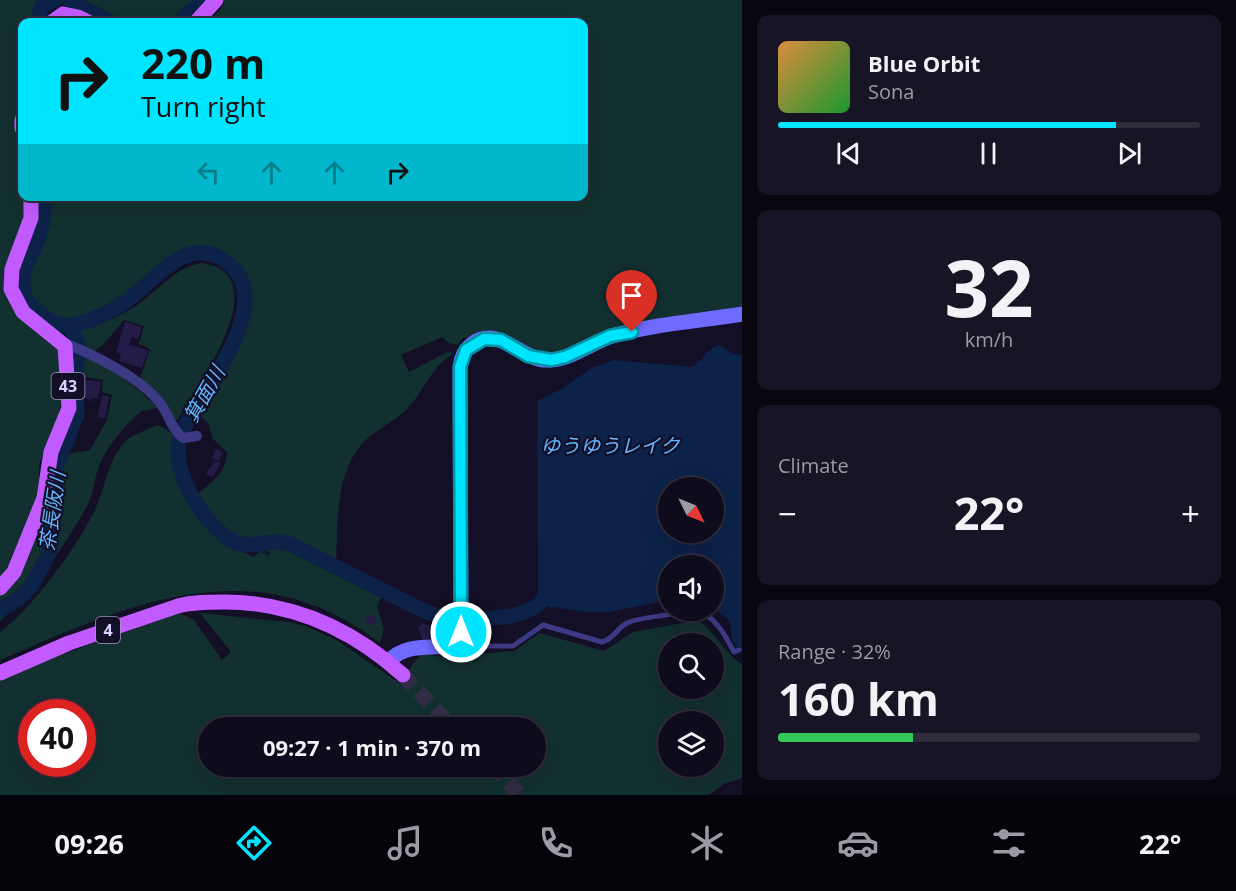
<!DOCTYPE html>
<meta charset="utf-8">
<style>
:root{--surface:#0e0b1c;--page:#171425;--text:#f1f3f6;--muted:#9b9ba3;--line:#2e2b3b;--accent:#00e5ff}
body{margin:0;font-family:"Open Sans","Noto Sans JP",sans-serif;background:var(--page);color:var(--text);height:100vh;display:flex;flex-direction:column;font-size:22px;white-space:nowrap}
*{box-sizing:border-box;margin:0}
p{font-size:20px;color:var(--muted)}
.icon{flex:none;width:33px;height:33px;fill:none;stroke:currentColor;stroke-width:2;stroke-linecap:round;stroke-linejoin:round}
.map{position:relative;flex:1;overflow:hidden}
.sheet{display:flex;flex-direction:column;gap:15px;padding:15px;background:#08060f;width:494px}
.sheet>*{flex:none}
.hud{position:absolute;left:18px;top:18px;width:570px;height:183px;border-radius:12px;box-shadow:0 6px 24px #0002,0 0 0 2px var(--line);background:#00e5ff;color:#111;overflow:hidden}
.needle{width:39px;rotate:133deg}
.fabs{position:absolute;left:658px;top:477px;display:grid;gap:12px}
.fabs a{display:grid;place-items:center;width:66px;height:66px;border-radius:50%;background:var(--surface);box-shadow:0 6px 24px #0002,0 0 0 2px var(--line);font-size:30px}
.speed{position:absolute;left:18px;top:699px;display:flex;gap:12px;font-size:30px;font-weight:700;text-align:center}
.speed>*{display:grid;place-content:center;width:78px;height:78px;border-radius:50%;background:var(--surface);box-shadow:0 6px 24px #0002,0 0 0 2px var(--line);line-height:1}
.speed .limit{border:9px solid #d22;background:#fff;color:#111}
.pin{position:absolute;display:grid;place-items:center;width:51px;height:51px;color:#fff;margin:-62px -26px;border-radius:50% 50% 50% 0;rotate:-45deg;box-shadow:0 0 6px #0007}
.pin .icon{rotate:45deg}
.me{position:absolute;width:66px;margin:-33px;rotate:0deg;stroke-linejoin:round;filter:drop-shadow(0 0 4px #0008)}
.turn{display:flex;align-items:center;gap:21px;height:126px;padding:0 24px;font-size:27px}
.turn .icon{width:78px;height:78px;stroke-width:2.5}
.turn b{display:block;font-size:42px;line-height:51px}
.lanes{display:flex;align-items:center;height:57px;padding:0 24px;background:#0003;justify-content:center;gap:30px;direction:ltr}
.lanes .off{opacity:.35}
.big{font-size:45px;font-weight:700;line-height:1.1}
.sheet .card{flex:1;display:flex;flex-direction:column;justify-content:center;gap:9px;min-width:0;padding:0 21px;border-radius:12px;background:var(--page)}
.sheet .dial{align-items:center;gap:0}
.dial b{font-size:78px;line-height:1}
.song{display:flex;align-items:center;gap:18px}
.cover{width:72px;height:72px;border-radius:9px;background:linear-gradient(135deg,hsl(30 70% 55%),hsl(130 70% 35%))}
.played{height:6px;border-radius:3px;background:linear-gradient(90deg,var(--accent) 80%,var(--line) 80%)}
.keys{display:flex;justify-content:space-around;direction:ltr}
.heat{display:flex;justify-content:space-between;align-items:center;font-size:33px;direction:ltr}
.charge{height:9px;border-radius:4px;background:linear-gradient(90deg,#34c759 32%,var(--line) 0)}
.trip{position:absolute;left:198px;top:717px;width:348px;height:60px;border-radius:30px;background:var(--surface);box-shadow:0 6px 24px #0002,0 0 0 2px var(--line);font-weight:700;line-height:60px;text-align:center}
.tabs{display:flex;height:96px;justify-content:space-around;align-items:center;background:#06040b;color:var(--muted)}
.tabs .icon{width:42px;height:42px}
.tabs .selected{color:var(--accent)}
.tabs b{font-size:27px;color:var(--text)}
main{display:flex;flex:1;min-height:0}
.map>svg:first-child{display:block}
.green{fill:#12302f;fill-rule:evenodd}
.water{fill:#0c2248;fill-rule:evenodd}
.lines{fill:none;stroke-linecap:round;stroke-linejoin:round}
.stream{stroke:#0c2248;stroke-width:2}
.river{stroke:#0c2248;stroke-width:15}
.building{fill:#241b47}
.primary-tunnel{stroke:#312d47;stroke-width:15;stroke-dasharray:15 8;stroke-linecap:butt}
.lane{stroke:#3d3a85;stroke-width:5}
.street{stroke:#3d3a85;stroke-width:10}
.secondary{stroke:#6f6bff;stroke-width:15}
.primary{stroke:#c25bff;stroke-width:15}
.route-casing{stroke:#0095a6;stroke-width:15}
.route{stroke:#00e5ff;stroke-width:10}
.labels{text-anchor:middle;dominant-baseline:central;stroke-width:4.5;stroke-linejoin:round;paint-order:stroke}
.shield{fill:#130f26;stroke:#9e99be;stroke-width:1.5}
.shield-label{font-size:16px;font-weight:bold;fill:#d9d4ff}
.water-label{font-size:20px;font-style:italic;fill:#62b6ff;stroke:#130f26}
</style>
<main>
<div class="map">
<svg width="743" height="795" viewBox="0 0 743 795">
<rect width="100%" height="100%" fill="#130f26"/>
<g class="green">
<polygon points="0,0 44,0 35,5 32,22 22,22 22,98 17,121 22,149 22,196 26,197 26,214 7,295 15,312 58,347 63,396 55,428 39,464 39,496 8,569 0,580"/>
<polygon points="82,0 198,0 185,14 167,22 125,22"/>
<path d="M225 0H742V309L552 356 471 336 463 338 457 345 449 343 442 337 401 355 409 372 447 352 454 353C429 369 427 387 408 408 394 423 374 430 361 445 335 476 338 522 336 560L282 536 247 539 239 537 220 525 206 513 196 495C211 483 227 472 227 452L213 439 208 423 191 408 225 350 236 323 240 295 233 274 213 260 191 259 117 312 70 331 54 328 25 306 15 280 37 197 584 196V22H207L221 9Z"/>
<path d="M202 263C281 274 193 394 174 425L139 381 150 349 139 344 144 326 124 320 103 345 93 352 76 345 72 334C95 326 115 319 136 306 157 292 176 266 202 263Z"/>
<path d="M75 350C105 362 136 386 158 408L142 411C126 423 105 449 98 469 94 480 94 493 88 504 64 548 36 587 0 621V595L55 456 90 450 107 420 112 395 102 392 103 380 81 376 82 408 74 410Z"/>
<path d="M158 425 177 436C170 495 203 535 254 557L260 551 268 556 270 553 263 548 275 547 297 553 381 597 377 607 384 629 380 643C254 546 129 604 0 660V632C32 610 85 537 99 500 106 481 109 462 122 445 130 435 146 430 158 425Z"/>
<path d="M179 613 194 620 222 660 231 652 200 613 288 622 306 626 338 641 398 682 421 654 445 657 514 651 540 633 604 651 633 632 698 620C716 632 726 655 742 664V778L724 784 709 795H0V681L21 669ZM669 644H714V688H669ZM32 712H82V764H32ZM669 722H714V766H669ZM208 728H536V766H208Z"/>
</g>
<path class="water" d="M719 345 733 354 742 355V655L732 641 730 621 714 608V566H669V600L610 612H587L538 605 537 401 563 388 592 368 613 360 691 367C703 362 706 348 719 345ZM669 488H714V532H669Z"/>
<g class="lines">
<polyline class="stream" points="254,546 269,555"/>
<g class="river">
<polyline points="69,0 111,22"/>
<polyline points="38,22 41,7 55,0"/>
<polyline points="179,22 204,0"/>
<path d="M45 196C44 210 44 223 39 237 33 254 21 268 23 288 24 300 33 309 43 316 59 328 72 327 90 320 105 314 120 307 133 296 158 276 189 235 225 261 283 301 198 393 181 434 167 467 204 526 233 541 252 551 270 537 290 544L426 612C453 621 514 623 538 605 542 602 546 594 549 590"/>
<polyline points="0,610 20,598 32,585 49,553 57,465 77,415 76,370 79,346 70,326"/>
</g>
</g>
<g class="building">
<polygon points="125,322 142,327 138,339 132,337 129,345 148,350 142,368 119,361 121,354 116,352"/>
<polygon points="86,380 101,382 98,399 92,398 91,402 83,396"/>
<polygon points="102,395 109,396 105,418 98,417"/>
<polygon points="216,449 223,452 219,461 212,458"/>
<polygon points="215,461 221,463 213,477 206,474"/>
<circle cx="371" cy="620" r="5"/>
<polygon points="420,623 434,626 434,630 437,626 448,626 451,640 422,640 418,626 421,627"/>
</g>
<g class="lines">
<g class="primary-tunnel">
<polyline points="403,675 454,728"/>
<polyline points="492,766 520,795"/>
</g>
<path class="lane" d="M459 644 461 646H513L543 625 602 642C614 639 617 628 627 623 639 618 696 609 706 615 719 623 727 639 734 652L739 650"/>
<path class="street" d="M64 343C93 354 141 378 160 403 170 416 170 427 183 438L197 436"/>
<path class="secondary" d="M388 662C411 636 448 656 461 639L460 367C461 358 464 350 472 344 499 324 521 361 548 360 571 360 590 343 612 336 653 324 700 321 743 314"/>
<g class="primary">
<polyline points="52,22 63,14 78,17 88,22"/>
<polyline points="196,22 216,0"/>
<polyline points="22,120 22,128"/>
<polyline points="0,588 14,572 44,498 51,452 69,408 65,346 23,312 11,289 12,269 31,218 31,196"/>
<path d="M0 673 69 643 178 606C193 602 208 602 224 602 293 602 352 629 403 675"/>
</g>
</g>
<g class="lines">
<defs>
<polyline id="route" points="461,632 460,367 466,350 484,339 501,340 528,356 551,360 565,357 610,336 632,332"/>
</defs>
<use href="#route" class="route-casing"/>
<use href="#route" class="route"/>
</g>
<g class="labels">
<g class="shield">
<rect x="51.5" y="373" width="33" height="26" rx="4.5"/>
<rect x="96" y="617" width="24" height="26" rx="4.5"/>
</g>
<g class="shield-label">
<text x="68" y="386">43</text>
<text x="108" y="630">4</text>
</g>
<g class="water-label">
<text transform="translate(204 394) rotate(-60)">箕面川</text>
<text x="610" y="445">ゆうゆうレイク</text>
<text transform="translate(52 511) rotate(-82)">茶長阪川</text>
</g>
</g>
</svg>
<div class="fabs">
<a><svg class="needle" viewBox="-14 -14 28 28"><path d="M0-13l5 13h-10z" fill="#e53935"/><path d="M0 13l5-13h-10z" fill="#9b9ba3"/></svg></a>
<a><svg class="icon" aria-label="sound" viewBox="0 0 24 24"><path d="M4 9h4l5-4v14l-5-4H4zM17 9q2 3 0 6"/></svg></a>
<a><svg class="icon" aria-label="search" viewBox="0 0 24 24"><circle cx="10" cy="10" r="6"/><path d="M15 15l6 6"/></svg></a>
<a><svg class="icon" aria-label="layers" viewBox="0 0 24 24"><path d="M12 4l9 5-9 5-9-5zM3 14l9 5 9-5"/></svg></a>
</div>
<div class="speed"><div class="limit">40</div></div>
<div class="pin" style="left:632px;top:332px;background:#d93025"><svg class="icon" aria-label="arrive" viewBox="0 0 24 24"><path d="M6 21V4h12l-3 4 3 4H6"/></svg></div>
<svg class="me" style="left:461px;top:632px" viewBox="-20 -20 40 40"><circle r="17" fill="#00e5ff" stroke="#fff" stroke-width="3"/><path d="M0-11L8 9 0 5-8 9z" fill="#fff"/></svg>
<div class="trip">09:27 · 1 min · 370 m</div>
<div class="hud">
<div class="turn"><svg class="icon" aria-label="right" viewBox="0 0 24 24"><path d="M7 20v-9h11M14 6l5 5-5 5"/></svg><div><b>220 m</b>Turn right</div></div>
<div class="lanes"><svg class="icon off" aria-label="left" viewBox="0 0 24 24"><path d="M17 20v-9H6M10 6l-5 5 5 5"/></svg><svg class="icon off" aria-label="ahead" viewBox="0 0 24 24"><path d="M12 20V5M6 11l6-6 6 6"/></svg><svg class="icon off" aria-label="ahead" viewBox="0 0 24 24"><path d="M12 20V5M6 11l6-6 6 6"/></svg><svg class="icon" aria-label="right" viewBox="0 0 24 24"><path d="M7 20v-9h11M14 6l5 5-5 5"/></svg></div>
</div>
</div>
<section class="sheet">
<div class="card">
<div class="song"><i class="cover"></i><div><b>Blue Orbit</b><p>Sona</p></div></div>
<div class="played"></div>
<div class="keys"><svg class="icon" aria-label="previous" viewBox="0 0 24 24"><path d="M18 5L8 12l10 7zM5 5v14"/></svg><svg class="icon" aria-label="pause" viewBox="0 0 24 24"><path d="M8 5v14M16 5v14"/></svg><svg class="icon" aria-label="next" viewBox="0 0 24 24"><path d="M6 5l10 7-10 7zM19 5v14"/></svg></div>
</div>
<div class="card dial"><b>32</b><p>km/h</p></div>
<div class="card"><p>Climate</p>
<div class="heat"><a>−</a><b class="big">22°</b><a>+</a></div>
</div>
<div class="card"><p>Range · 32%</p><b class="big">160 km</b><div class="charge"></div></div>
</section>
</main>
<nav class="tabs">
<b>09:26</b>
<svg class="icon selected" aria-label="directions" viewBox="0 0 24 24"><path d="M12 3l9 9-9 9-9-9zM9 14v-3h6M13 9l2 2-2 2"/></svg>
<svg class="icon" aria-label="music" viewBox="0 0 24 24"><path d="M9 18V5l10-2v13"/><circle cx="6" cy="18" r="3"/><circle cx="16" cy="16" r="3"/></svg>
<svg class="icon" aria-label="phone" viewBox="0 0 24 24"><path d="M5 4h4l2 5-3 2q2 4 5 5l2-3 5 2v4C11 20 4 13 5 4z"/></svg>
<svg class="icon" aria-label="climate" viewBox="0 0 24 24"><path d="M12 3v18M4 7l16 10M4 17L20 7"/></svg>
<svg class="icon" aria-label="car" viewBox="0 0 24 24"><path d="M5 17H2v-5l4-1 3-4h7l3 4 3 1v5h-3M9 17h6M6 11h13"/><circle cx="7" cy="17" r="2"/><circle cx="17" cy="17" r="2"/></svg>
<svg class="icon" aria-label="filters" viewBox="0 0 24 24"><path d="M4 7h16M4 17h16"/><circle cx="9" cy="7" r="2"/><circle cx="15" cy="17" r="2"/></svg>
<b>22°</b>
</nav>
